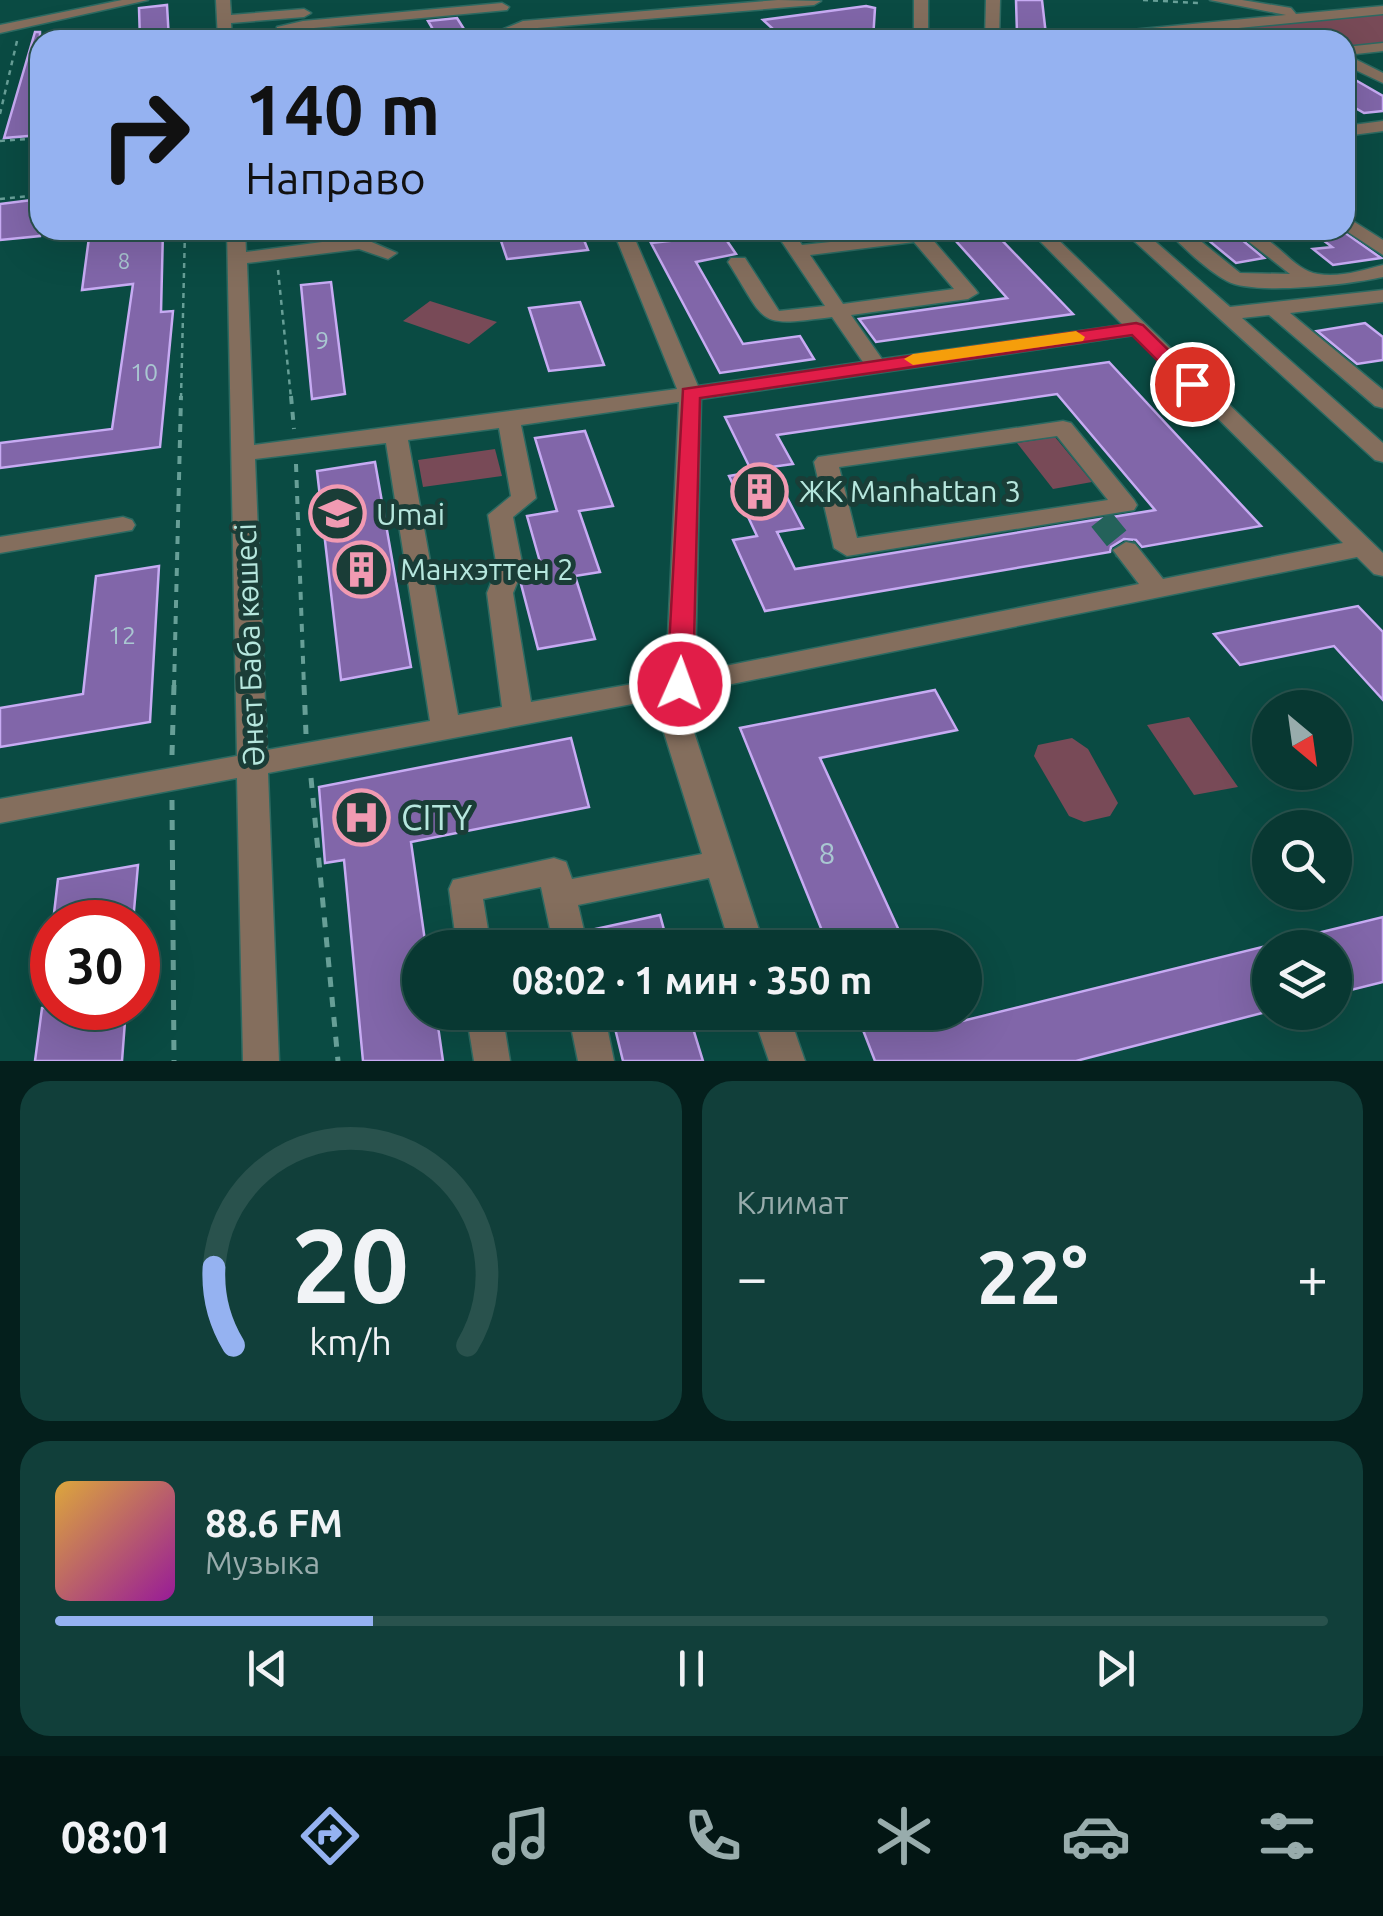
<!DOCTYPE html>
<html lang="ru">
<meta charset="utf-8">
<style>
:root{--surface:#083832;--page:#113f3a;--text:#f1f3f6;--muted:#98acac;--line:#29524d;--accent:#95b2f1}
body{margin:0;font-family:Ubuntu,sans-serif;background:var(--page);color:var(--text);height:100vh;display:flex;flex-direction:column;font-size:38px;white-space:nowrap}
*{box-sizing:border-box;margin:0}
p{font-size:32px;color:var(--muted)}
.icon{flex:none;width:55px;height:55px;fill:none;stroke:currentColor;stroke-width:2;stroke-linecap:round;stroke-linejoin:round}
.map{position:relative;height:1061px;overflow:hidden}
.side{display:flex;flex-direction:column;gap:20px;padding:20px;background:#041f1c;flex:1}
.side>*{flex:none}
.guide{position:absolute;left:30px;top:30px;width:1325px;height:210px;border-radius:30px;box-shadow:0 10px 40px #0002,0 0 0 2px var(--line);background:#95b2f1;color:#111;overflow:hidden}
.needle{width:65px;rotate:151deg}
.fabs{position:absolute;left:1252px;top:690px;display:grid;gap:20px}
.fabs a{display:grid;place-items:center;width:100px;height:100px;border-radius:50%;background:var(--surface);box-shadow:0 10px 40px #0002,0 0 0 2px var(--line);font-size:50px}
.speed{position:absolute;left:30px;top:900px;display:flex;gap:20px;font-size:50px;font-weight:700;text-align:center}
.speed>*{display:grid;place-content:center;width:130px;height:130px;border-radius:50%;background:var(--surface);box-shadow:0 10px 40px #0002,0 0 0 2px var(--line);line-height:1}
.speed .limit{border:15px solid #d22;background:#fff;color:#111}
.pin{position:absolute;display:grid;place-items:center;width:85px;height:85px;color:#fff;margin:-42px;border:5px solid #fff;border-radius:50%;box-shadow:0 2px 10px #0007}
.me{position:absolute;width:110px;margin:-55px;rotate:2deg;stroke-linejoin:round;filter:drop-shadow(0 0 8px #0008)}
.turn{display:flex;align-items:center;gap:35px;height:210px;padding:0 50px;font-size:45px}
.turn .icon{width:130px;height:130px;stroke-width:2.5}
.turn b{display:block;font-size:70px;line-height:85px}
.big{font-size:75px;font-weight:600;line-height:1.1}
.side .tile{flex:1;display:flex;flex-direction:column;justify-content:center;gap:15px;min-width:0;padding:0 35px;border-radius:30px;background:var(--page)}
.side .dial{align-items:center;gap:0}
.dial svg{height:260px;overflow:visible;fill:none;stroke:var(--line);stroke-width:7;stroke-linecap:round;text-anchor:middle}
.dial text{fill:var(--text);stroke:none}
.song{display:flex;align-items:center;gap:30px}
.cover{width:120px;height:120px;border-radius:15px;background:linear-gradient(135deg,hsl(40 70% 55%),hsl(300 70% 35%))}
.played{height:10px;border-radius:5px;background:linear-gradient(90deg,var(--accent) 25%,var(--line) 25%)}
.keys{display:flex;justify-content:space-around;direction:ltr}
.heat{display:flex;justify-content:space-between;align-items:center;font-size:55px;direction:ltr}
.side .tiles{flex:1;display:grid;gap:20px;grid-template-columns:1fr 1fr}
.tile:last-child{grid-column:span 2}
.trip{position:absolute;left:402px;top:930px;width:580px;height:100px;border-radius:50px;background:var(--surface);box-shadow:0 10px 40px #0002,0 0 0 2px var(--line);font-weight:600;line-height:100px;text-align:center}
.menu{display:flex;height:160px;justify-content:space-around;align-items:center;background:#031614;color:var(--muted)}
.menu .icon{width:70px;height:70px}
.menu .current{color:var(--accent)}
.menu b{font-size:45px;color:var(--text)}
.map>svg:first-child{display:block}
.green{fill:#784a57}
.building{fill:#8166a9;stroke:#c7abf3;stroke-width:2.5;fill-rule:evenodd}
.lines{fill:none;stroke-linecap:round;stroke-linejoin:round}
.minor-tunnel{stroke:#24625a;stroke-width:25;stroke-dasharray:25 12;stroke-linecap:butt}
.minor-casing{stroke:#2c6a62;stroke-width:3}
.path-far2{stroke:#679f97;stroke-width:2.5;stroke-dasharray:5 5;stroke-linecap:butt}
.path-far1{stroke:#679f97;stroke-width:4;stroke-dasharray:8 8;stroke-linecap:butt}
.path{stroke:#679f97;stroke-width:5;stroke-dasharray:10 10;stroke-linecap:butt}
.minor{fill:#846e5d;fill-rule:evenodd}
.route{fill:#e11d48;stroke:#92132f;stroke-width:2.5}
.slow{fill:#f59e0b}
.labels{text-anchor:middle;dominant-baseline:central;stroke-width:10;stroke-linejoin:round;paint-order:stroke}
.far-number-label{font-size:22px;fill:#a9c7d1}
.number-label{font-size:25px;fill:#a9c7d1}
.poi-label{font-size:30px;fill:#b6e7de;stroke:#1a3d37;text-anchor:start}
.street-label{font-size:30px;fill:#b6e7de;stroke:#1a3d37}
.near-number-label{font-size:30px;fill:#a9c7d1}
.near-poi-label{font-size:35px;fill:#b6e7de;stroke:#1a3d37;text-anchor:start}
</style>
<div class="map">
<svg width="1383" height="1061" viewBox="0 0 1383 1061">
<rect width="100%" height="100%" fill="#0a4b43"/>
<g class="green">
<polygon points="1383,7 1383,49 1345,53 1345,40 1051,40"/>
<polygon points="430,301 497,322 469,344 403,321"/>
<polygon points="1055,437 1092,482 1053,489 1017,443"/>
<polygon points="495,449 502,476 423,487 418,460"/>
<polygon points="1189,717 1238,787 1194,795 1147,725"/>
<polygon points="1072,738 1088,749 1118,803 1110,816 1084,822 1069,816 1034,756 1038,745"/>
</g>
<g class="building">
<polygon points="1016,0 1042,0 1046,35 1017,34"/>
<polygon points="167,5 169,40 140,40 139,8"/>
<polygon points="866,6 875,8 873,40 785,40 763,20"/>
<polygon points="457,18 469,37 439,40 428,21"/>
<polygon points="35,32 40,32 40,135 4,138"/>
<polygon points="1345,74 1383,96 1383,111 1364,113 1345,102"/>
<polygon points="40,199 40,236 0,240 0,204"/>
<polygon points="90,230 163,230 161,312 173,311 160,447 0,468 0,443 112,429 133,284 82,290"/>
<polygon points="580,230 588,250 507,259 498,232"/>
<polygon points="946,230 992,230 1073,314 876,342 859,319 1007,298"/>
<polygon points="1196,230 1230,230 1264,258 1236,263"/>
<polygon points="1310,230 1341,230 1381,258 1333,265 1313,249 1332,247"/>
<polygon points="723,235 736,254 696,262 743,344 800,336 814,359 720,373 651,243"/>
<polygon points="331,282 345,394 312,399 301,285"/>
<polygon points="580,302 604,365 549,371 529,308"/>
<polygon points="1365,323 1383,337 1383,360 1357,364 1317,331"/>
<path d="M1109 362 1261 526 1142 547 1136 540 1124 539 1111 547 1110 552 765 611 733 540 757 536 729 476 752 472 725 417ZM1057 394 1155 510 795 569 777 532 803 528 771 467 793 464 777 435Z"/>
<polygon points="585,431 613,506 579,511 600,572 575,576 595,639 538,649 521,584 522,580 544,576 527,516 557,511 535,438"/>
<polygon points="375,462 411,667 341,680 317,471"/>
<polygon points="159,566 150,722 0,747 0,708 83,694 96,576"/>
<polygon points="1358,606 1383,632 1383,700 1334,646 1240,665 1214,634"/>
<polygon points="935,690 957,730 820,758 907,948 829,948 740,728"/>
<polygon points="571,738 589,807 411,842 426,948 420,948 420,1012 436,1012 443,1061 363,1061 344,860 325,863 319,787"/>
<polygon points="138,865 133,922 53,922 58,879"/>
<polygon points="660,915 669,948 595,948 591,930"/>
<polygon points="1383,917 1383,982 1335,994 1335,948 1286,948 1285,941"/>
<polygon points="1270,945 1270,1011 1076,1061 875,1061 856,1012 936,1012 942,1026"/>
<polygon points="42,1008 126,1008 122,1061 35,1061"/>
<polygon points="611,1012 688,1012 703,1061 623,1061"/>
</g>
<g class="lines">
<polyline class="minor-tunnel" points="1101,519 1126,550"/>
<defs>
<g id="minor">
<polygon points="122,0 148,0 0,33 0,25"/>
<polygon points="216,0 230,0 231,15 304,9 311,13 304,17 231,23 232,40 218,40"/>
<polygon points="778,0 821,1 814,5 525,29 497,40 477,40 523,21"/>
<rect x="914" y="0" width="14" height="40"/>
<polygon points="986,0 1000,0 999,40 985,40"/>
<polygon points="1210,0 1242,0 1291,8 1296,14 1383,6 1383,14 1114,40 1063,40 1070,36 1286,15"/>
<polygon points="502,3 509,7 507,10 303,29 289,32 295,40 276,38 277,27 303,21"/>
<polygon points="1383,43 1383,51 1347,55 1383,73 1383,83 1345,65 1345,47"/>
<polygon points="1383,121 1383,131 1345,136 1345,126"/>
<polygon points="1345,216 1383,240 1383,255 1345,230"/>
<path d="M227 230H245L246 252 360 237 397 253 388 259 359 249 247 263 254 445 677 389 613 230H631L698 386 863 362 832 317C755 327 768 325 728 262L731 258H745L779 311 825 306 774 230H792L802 245 926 232 975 289 978 293 968 299 851 315 882 359 1123 325 1029 230H1048L1383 553V576L1374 574 1357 557 693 692 690 720 765 948H731L709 878 578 905 588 948H554L541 887 483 899 491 948H457L449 889 453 880 554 858 566 862 572 879 702 854 660 720 664 698 268 773 279 1061H243L237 778 0 823V799L237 756ZM914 242 954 289 843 304 810 255ZM1134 335 1343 543 1163 579 1135 544 1126 542 1113 550 1139 584 695 672 701 399ZM679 402 666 678 531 702 513 593 523 568 513 517 536 498 521 425ZM499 428 511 496 488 515 497 568 487 593 502 707 458 715 408 440ZM386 443 430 721 267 750 255 459Z"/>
<polygon points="1122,230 1142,230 1230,307 1383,290 1383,302 1290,313 1383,390 1383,408 1375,406 1269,315 1242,318 1383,443 1383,462 1375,460"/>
<path d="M1167 230H1187L1240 273 1290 274 1234 230C1277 230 1287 269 1318 274 1339 278 1363 270 1383 265V277C1352 284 1254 296 1227 281 1207 270 1182 247 1167 230Z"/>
<path d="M1063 421 1071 423 1134 500 1137 505 1134 510 847 556 834 548 814 462 818 457ZM1057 436 1108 500 857 538 839 467Z"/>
<polygon points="123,517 132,520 135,525 132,530 0,553 0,537"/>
<polygon points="466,1012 502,1012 510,1061 474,1061"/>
<polygon points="568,1012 604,1012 614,1061 578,1061"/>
<polygon points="752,1012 788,1012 805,1061 769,1061"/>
</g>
</defs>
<use href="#minor" class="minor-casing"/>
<g class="path-far2">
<polyline points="1143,0 1198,3"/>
<polyline points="0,114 17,41"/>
<polyline points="0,141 40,138"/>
<polyline points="0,199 40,195"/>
<polyline points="278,270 291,398"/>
<polyline points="181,398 185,230"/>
</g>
<g class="path-far1">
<polyline points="291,396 294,429"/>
<polyline points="296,464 304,688"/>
<polyline points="174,688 181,396"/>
</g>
<g class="path">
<polyline points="304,685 306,734"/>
<polyline points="172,755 174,685"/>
<polyline points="311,778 338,1061"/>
<polyline points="172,800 174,1061"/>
</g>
<use href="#minor" class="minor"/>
</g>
<polygon class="route" points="1136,323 1143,325 1199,380 1199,388 1185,388 1132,335 700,398 693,684 689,691 671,691 667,684 683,389"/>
<polygon class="slow" points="1076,331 1085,337 1083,341 913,365 904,359 913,354"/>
<defs>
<symbol id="building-ring" viewBox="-11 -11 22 22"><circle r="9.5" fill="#1a3d37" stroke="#f19ab2" stroke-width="1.5"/><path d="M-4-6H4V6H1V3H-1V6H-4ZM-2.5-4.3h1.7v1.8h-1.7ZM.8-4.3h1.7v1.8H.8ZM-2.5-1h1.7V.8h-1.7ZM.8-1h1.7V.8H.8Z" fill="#f19ab2"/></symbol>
<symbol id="school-ring" viewBox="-11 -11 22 22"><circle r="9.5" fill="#1a3d37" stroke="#f19ab2" stroke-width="1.5"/><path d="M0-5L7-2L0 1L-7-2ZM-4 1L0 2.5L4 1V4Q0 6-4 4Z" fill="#f19ab2"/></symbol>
<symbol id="hospital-ring" viewBox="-11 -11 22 22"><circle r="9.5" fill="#1a3d37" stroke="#f19ab2" stroke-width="1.5"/><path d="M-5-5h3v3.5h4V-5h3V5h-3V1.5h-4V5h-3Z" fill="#f19ab2"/></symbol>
</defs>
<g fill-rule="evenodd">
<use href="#building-ring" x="728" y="460" width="63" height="63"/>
<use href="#school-ring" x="306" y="482" width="63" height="63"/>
<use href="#building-ring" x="330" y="538" width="63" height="63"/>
<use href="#hospital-ring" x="330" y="786" width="63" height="63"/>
</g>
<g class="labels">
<g class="far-number-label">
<text x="124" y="260">8</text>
</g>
<g class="number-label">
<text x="322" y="340">9</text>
<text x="144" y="372">10</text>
<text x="122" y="635">12</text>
</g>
<g class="poi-label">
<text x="799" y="491">ЖК Manhattan 3</text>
<text x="376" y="514">Umai</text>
<text x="400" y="569">Манхэттен 2</text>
</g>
<g class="street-label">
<text transform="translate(249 645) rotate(-92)">Әнет Баба көшесі</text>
</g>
<g class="near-number-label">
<text x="827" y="853">8</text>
</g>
<g class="near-poi-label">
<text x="401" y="817">CITY</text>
</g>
</g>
</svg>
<div class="fabs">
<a><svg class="needle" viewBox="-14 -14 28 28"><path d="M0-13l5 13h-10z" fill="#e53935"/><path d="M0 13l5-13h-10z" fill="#98acac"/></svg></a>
<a><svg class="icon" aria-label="search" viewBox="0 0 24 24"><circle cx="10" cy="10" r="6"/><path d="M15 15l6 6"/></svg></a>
<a><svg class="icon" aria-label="layers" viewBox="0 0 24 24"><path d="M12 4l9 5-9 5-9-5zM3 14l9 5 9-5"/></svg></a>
</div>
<div class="speed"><div class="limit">30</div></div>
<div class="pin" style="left:1192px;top:384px;background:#d93025"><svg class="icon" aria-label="arrive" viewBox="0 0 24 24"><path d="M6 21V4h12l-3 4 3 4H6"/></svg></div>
<svg class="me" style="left:680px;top:684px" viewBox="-20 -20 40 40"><circle r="17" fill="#e11d48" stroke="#fff" stroke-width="3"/><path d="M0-11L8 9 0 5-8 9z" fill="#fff"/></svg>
<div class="trip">08:02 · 1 мин · 350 m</div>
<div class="guide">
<div class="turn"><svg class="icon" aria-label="right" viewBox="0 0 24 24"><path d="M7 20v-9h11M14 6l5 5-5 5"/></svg><div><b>140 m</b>Направо</div></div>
</div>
</div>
<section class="side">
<div class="tiles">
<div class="tile dial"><svg viewBox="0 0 100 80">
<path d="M14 69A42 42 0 1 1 86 69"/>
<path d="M14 69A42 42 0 0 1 8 45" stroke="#95b2f1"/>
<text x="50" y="56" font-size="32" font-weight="700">20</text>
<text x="50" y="72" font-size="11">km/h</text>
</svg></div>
<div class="tile"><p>Климат</p>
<div class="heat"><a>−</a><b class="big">22°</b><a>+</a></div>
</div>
<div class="tile">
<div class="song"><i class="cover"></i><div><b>88.6 FM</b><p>Музыка</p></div></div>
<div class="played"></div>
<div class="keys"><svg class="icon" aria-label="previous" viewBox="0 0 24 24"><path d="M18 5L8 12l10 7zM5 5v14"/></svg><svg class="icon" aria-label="pause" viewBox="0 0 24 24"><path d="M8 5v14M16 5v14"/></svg><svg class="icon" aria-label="next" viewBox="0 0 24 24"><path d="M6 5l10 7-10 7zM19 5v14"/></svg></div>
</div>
</div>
</section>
<nav class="menu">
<b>08:01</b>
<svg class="icon current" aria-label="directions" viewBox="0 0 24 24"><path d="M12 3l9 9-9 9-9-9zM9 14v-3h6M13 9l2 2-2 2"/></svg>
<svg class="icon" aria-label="music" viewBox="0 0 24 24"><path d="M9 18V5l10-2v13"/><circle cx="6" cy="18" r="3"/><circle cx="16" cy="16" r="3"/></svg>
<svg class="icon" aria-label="phone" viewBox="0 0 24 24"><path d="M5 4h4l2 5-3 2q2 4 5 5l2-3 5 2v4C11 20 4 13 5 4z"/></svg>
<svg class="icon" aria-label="climate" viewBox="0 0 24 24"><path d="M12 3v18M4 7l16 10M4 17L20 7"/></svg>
<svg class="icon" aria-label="car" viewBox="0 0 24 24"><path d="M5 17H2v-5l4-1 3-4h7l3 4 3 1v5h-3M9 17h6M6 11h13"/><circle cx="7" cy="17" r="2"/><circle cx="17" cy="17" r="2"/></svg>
<svg class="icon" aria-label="filters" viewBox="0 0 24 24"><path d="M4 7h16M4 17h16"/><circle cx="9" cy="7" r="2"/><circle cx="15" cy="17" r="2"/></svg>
</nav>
